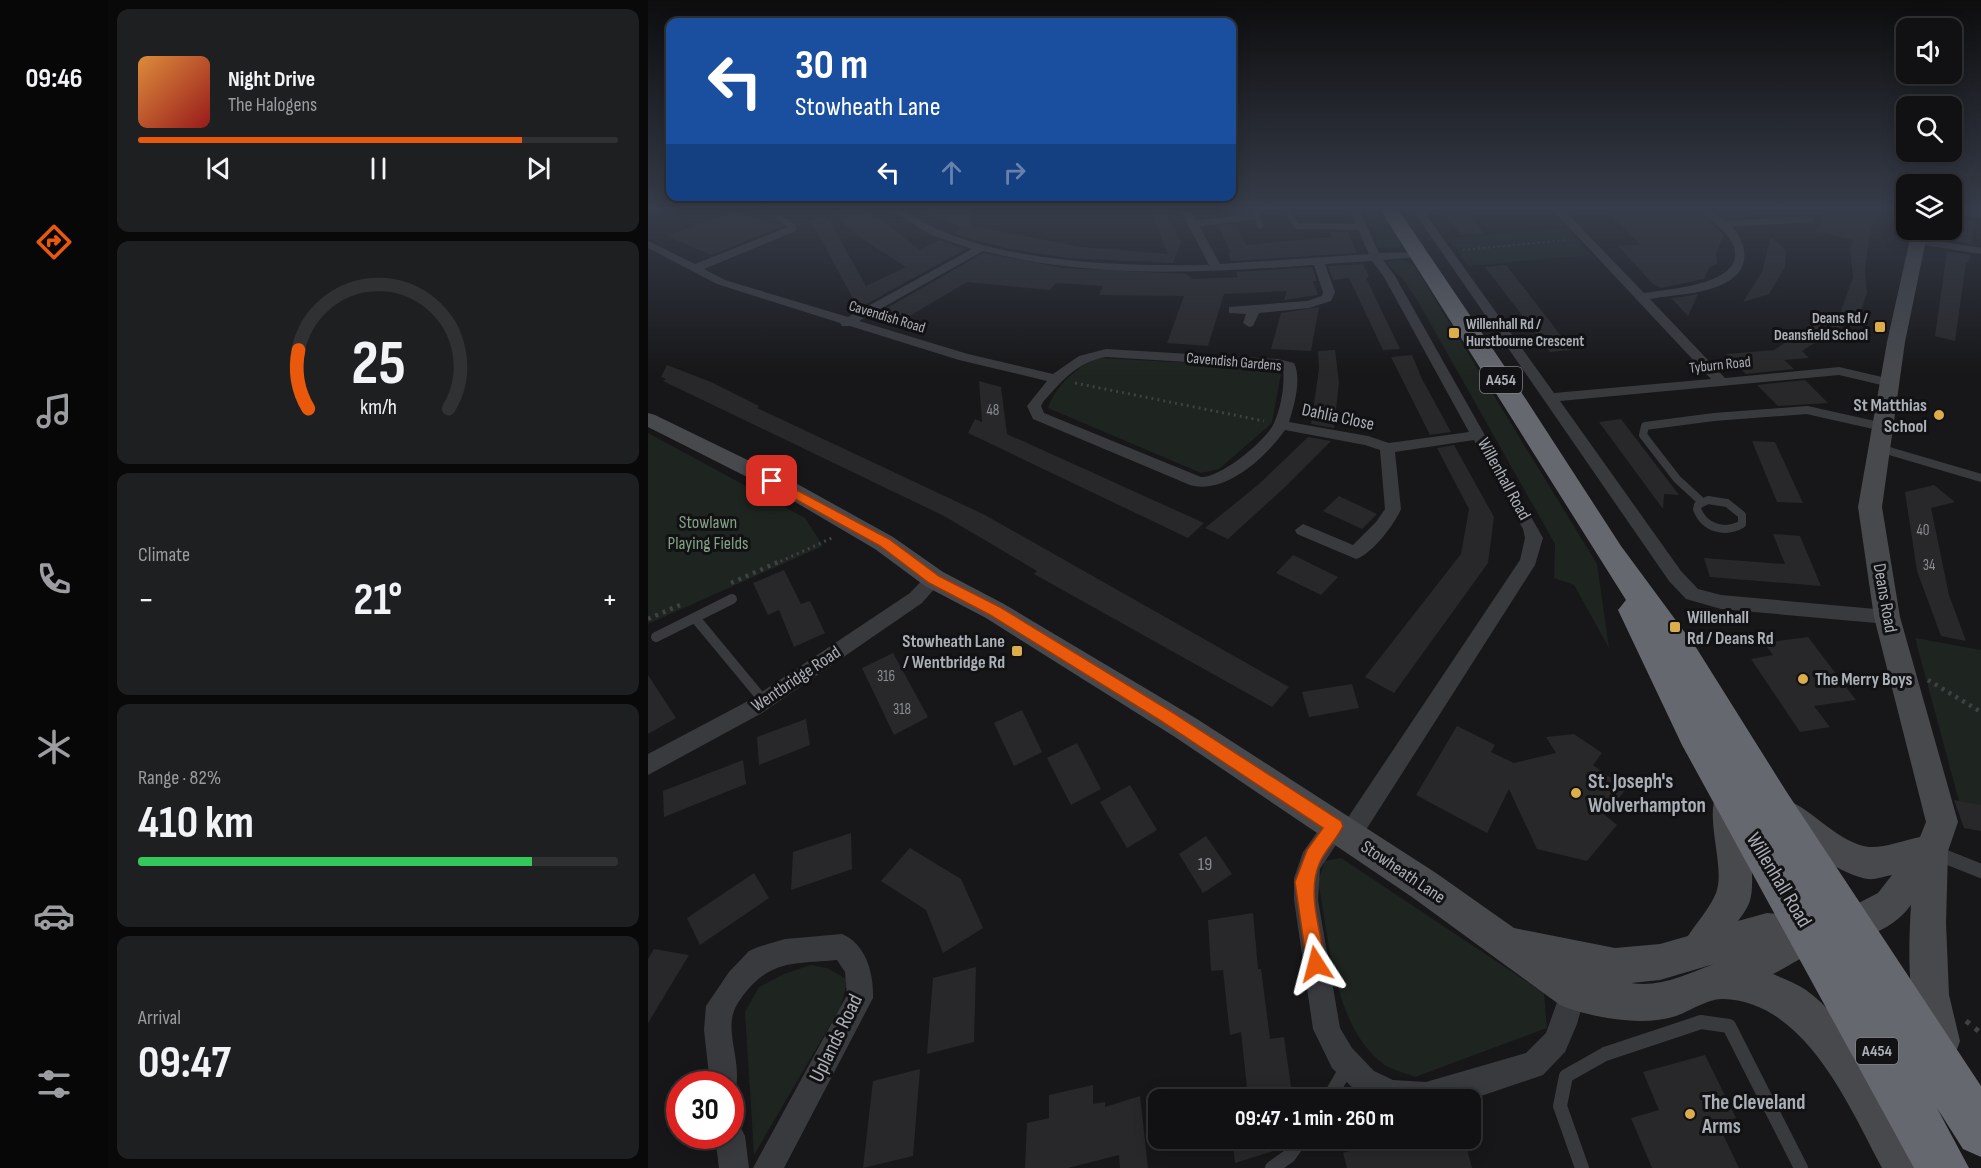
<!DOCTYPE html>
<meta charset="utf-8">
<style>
:root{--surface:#111113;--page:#1e1f21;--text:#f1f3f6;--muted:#9c9da0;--line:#303133;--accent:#ea580c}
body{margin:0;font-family:"Sofia Sans Condensed",sans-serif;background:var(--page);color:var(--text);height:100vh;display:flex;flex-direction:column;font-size:22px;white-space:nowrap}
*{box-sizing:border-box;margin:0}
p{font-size:20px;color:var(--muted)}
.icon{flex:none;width:33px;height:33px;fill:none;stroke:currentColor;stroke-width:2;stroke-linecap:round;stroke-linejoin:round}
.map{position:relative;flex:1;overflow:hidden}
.details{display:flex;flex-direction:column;gap:9px;padding:9px;background:#09090a;width:540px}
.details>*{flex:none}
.hud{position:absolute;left:18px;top:18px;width:570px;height:183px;border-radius:12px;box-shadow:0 3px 15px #0003,0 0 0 2px var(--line);background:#1a4fa0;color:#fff;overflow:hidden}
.fabs{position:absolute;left:1248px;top:18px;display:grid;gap:12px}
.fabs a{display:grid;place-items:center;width:66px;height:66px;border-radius:12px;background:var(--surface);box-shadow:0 3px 15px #0003,0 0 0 2px var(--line);font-size:30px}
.speed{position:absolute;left:18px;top:1071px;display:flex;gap:12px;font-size:30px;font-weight:700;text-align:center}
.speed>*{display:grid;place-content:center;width:78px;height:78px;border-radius:50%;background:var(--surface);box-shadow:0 3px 15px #0003,0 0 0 2px var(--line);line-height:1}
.speed .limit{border:9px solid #d22;background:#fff;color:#111}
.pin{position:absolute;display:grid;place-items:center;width:51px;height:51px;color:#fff;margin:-26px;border-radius:12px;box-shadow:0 3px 9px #0006}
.me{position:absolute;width:66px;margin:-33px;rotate:351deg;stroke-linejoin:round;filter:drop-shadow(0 0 4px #0008)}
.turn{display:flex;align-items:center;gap:21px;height:126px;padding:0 30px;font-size:27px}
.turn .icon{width:78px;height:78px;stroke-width:2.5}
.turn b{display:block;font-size:42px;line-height:51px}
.lanes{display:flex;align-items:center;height:57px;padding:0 30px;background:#0003;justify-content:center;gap:30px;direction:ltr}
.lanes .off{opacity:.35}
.big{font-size:45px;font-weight:700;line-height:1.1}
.details .card{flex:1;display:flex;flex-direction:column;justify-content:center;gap:9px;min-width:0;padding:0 21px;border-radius:12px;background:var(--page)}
.details .dial{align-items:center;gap:0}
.dial svg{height:156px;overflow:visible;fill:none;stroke:var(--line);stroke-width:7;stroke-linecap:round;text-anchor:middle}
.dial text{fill:var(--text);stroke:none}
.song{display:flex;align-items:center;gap:18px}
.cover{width:72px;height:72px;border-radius:9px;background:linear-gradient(135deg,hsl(30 70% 55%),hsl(0 70% 35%))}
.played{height:6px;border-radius:3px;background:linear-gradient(90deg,var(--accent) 80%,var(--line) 80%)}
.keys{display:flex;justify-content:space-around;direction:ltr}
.heat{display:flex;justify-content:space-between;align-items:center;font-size:33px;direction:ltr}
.charge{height:9px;border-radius:4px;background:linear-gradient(90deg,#34c759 82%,var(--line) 0)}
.trip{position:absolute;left:500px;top:1089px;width:333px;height:60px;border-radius:12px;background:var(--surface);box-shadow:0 3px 15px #0003,0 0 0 2px var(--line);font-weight:700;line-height:60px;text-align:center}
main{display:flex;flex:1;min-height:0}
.tab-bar{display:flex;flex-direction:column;width:108px;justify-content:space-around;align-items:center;background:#070708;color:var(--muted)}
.tab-bar .icon{width:42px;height:42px}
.tab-bar .selected{color:var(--accent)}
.tab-bar b{font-size:27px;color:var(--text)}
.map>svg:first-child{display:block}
.green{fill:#1e241f}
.building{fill:#28282a}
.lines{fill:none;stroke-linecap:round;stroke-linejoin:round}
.path-far3{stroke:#3f4144;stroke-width:2;stroke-dasharray:2 3;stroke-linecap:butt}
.path-far2{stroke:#3f4144;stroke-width:3;stroke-dasharray:2 4;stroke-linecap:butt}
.path-far1{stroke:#3f4144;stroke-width:4.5;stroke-dasharray:3 5;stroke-linecap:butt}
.path{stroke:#3f4144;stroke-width:5;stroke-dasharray:4.5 7;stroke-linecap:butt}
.lane-far3{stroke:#393a3e;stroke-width:6}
.lane-far2{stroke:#393a3e;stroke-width:8}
.lane-far1{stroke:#393a3e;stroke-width:10}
.lane{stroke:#393a3e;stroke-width:14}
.street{fill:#393a3e;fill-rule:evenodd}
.secondary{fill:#47494d;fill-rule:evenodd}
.highway{fill:#65686e;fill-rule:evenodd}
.route{fill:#ea580c;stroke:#983908;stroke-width:1.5}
.poi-dot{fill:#ddac4b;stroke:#121214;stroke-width:2}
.labels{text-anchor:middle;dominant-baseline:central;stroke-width:6;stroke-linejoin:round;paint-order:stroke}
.far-street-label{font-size:15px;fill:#abafb7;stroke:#121214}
.far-poi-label{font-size:15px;font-weight:bold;fill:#abafb7;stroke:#121214;text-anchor:end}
.number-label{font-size:15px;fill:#8a8d94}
.shield{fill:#121214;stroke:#7d8086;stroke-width:1.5}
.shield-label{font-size:16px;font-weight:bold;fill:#abafb7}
.poi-label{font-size:18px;font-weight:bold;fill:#abafb7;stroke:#121214;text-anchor:end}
.street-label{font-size:18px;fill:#abafb7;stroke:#121214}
.park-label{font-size:18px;fill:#84a086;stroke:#121214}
.near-number-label{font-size:18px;fill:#8a8d94}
.near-poi-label{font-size:21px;font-weight:bold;fill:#abafb7;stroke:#121214;text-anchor:start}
.near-street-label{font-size:21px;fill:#abafb7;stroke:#121214}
</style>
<main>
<nav class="tab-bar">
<b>09:46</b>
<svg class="icon selected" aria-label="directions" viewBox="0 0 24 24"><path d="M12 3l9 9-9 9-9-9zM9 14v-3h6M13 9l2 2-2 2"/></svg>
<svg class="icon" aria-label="music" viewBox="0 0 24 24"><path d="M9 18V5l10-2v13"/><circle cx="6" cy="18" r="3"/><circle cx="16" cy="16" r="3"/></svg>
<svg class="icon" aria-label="phone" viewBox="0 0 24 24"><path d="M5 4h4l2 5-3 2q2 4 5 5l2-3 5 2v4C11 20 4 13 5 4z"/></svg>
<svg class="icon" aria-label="climate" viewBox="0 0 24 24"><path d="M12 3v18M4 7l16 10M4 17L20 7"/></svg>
<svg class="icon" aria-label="car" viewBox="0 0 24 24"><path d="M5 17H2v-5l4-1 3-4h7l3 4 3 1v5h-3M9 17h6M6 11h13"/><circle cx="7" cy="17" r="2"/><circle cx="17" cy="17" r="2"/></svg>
<svg class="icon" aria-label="filters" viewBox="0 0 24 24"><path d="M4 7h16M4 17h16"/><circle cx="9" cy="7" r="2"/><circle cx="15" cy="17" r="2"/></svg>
</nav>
<section class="details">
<div class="card">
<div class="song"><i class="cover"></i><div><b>Night Drive</b><p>The Halogens</p></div></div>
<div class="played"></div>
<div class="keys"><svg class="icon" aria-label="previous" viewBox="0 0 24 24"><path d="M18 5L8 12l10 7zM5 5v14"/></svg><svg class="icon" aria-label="pause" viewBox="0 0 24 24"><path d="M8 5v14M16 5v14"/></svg><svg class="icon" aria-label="next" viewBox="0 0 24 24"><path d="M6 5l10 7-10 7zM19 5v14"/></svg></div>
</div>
<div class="card dial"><svg viewBox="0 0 100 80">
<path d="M14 69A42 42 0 1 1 86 69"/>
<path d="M14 69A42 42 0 0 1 9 39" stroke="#ea580c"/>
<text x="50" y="56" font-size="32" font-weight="700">25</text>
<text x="50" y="72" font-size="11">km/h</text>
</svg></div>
<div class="card"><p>Climate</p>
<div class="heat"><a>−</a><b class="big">21°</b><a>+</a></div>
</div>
<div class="card"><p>Range · 82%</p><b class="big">410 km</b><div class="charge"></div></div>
<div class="card"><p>Arrival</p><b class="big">09:47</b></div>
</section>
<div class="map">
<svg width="1333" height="1168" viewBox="0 0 1333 1168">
<rect width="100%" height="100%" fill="#171719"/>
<g class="green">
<polygon points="717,209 733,209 753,243 751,249 730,248 726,224"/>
<polygon points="919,228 943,255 820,266 801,238"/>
<polygon points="744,260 756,260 766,265 949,564 961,648 926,585 906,578 907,544 772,305 755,279 739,264"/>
<path d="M451 358 619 367 633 374 624 423 571 469 553 473 400 408C406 387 430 365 451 358Z"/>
<polygon points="0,433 157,518 175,546 0,624"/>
<polygon points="1267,638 1333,650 1333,806 1311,801"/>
<path d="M693 858 896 993 899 1028 767 1077C758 1073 745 1070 737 1065 686 1030 681 938 670 881L677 861Z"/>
<polygon points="163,965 179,968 200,980 192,1008 106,1155 97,1012 111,987 136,974"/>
</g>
<g class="building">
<polygon points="180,209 219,209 272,250 291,240 318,249 213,307 209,306 163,221 177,213 218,286 258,267 209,235"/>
<polygon points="269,209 324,209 323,226 434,247 520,254 502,209 517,209 533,242 525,263 419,258 362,249 319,238 305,233 314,228"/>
<polygon points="794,209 816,209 836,233 813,235"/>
<polygon points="1049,209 1076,235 1068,253 1069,264 1061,268 1056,279 1013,288 1005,284 970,246 993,245 963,215"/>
<polygon points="1063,209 1091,209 1101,217 1079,219"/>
<polygon points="1180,209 1225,209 1233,212 1223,228 1217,270 1219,293 1210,319 1205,318 1154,351 1161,358 1136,360 1146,369 1098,374 1078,354 1126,350 1179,315 1190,319 1205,277 1202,248 1206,240 1167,231"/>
<polygon points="88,210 133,227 63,255 19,236"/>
<polygon points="1304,217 1328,221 1324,244 1300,240"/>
<polygon points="588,224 598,245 684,237 681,232 700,232 709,253 583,261 580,253 583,253 570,226"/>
<polygon points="1123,237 1138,251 1137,267 1121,294 1095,302 1114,272"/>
<polygon points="1299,251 1322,255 1320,263 1318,262 1307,341 1287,336"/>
<polygon points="335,253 417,268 538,274 545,279 590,277 588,272 664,267 669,281 665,281 670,295 636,300 639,291 576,294 560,346 519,343 536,296 451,295 455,286 408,283 402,290 319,282 253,321 230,313"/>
<polygon points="715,264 721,277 718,278 752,349 735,350 701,278 685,280 680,266"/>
<polygon points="858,265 901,320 923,350 902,352 837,267"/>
<polygon points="1050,294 1040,316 1023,298 1034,297"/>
<polygon points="671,307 663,351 623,349 633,313"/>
<polygon points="687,350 691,382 686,428 663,424 671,369 670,351"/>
<polygon points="764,355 774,379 803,432 782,435 743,357"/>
<polygon points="19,365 63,382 111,406 109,408 337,515 641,687 624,707 386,574 389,571 296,516 15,381 18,379 13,377"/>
<polygon points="1157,380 1180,403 1130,406 1109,385"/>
<polygon points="331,381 353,387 359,434 556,523 540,538 320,433 327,419 334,422"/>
<polygon points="973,419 1031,495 1016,494 1015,509 951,422"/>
<polygon points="660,437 683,441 637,487 580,539 557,528 611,484"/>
<polygon points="1104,441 1127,442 1155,503 1129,502"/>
<polygon points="806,445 846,517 840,563 746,693 717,677 813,554 821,509 789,448"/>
<polygon points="1286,485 1307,502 1283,508 1301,595 1318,641 1293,636 1269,571 1257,492"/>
<polygon points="691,496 729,514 714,529 675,511"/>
<polygon points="1125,534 1152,536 1173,586 1062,577 1056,558 1137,564"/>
<polygon points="645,555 690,577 673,595 628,573"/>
<polygon points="136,570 153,604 162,601 177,633 146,647 131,610 120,615 105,583"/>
<polygon points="1160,637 1208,700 1166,706 1182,727 1152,732 1103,659 1125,655 1116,643"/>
<polygon points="245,653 280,717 246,735 214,668"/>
<polygon points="0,675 28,718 0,734"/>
<polygon points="704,684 711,708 661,717 654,692"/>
<polygon points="374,710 394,752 366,766 346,723"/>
<polygon points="158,719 162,745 111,765 109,737"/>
<polygon points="809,726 847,745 843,752 866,763 908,753 898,737 926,734 954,753 945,765 978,789 957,815 969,825 939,861 889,849 861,789 839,833 768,795"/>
<polygon points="429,743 453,789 423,805 399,758"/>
<polygon points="95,760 98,784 16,817 15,791"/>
<polygon points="482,785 509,830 479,848 452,802"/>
<polygon points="1306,800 1333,805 1333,831 1316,828"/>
<polygon points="203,833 204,869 143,890 145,852"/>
<polygon points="558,836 584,874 555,893 531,854"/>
<polygon points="262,848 313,879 335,928 295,953 278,910 233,881"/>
<polygon points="106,873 121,898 52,945 39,918"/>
<polygon points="605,913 610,969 613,969 622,1039 636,1037 643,1087 600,1097 593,1032 582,1035 575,970 563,971 560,920"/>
<polygon points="6,949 41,955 0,1023 0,959"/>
<polygon points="328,967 326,1042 279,1054 285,978"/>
<polygon points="1057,1055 1088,1118 1070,1124 1091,1168 1004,1168 983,1118 1011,1110 995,1072"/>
<polygon points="272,1069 265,1156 215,1168 225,1081"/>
<polygon points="445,1085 445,1104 457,1102 457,1107 492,1096 500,1168 472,1168 471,1155 420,1168 377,1168 379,1123 401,1118 401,1095"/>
<polygon points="584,1138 643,1138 635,1148 587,1163"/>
<polygon points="742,1138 816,1138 824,1168 699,1168 695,1153"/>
</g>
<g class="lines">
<polyline class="path-far3" points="815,250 918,240"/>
<g class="path-far2">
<polyline points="427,383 616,421"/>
<polyline points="127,564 186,537"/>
</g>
<g class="path-far1">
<polyline points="83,583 130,562"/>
<polyline points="0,619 32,605"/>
<polyline points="1280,680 1333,712"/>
</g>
<polyline class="path" points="1318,1021 1333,1033"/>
<g class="lane-far3">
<polyline points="606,209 612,226"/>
<polyline points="641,213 649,226 715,227"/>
<polyline points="131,218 144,226 144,229"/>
<polyline points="546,224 609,216"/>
<polyline points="1076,224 1163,219"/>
<polyline points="1270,241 1333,251"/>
</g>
<g class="lane-far2">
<polyline points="1231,448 1333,478"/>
<path d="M1060 500 1079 503 1094 515V524C1077 534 1056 528 1049 509L1050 505Z"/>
<polyline points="1054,502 1029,479 995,435 997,426 1066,417 1159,410 1235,427"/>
</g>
<g class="lane-far1">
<polyline points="48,619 116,701"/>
<polyline points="8,637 84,599"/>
</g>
<g class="lane">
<polyline points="1288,853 1333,871"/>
<polyline points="680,1100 699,1067"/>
<polyline points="624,1168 641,1156 654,1138"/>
<polyline points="934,1168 912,1106 918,1076 957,1054 1053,1022 1081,1026 1153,1168"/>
</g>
<g class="street">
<polygon points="0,209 14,209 0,215"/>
<path d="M242 209C260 209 274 223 291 230 305 236 320 241 334 245 408 264 485 266 561 265L532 209H542L572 264 721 254 701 209H711L731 253 774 252 776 254 770 257 735 260 747 276 895 538 887 565 709 844 701 847 693 844 691 840 672 869 670 900 692 1028 704 1048 726 1071 745 1080 778 1082 878 1053 898 1033 916 983 925 979 934 983 938 992 929 1024 917 1052 895 1075 821 1100H722L707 1090 684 1068 665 1029 646 900V878L655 852 679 818 687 815 695 818 697 822 872 560 877 538 875 529 826 440 747 452 753 509C747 524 723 555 708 559L649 534 647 530 655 524 705 545 728 522 737 509 732 450 717 445 637 430C618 457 577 495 542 485L385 419 379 406 399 381 311 360 202 326H194L192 323 69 284 0 248V241L47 264 140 227H148V231L56 269 77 280 200 317 324 249 283 235ZM335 251C444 279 555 273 666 265L675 292 674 296 659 301 581 307V313L598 314 595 323 601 327 605 326 611 313 661 308 683 301 687 292 677 264 724 261 736 277 821 432 741 443 720 436 641 422C646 406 654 379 646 363L630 359 458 349 431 356 405 374 320 354 211 321ZM458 357 635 368C637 385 633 408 626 423 618 441 572 478 553 477L396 413 393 406 395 402C414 381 429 362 458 357Z"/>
<path d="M764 209H774L906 393 1063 379 904 209H915L996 293C1018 289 1098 285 1086 247 1080 231 1062 221 1051 209 1080 209 1114 254 1086 277 1065 295 1027 294 1002 299L1077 378 1191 367 1247 380V386L1242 387 1191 375 912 401 1033 571 1050 589 1073 595 1239 610 1246 612 1248 617 1246 622 1239 624 1073 609 1038 599 1021 581Z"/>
<polygon points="1304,209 1333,212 1333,218 1304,213"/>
<polygon points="286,572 292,574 295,579 274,603 114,713 0,775 0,754 100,701 262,593 280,574"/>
<path d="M194 934C218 944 226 974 225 998L136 1168H105L199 995 197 972 189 960C149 964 124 959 97 993 86 1007 82 1016 84 1035 86 1054 93 1076 86 1094L82 1095V1084H62L56 1030 58 1006 81 972 101 951 110 947 137 939Z"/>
<polygon points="82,1122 92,1126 97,1136 101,1168 71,1168 67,1136 82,1136"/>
</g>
<path class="secondary" d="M1264 230H1280L1257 342 1234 507 1252 617 1310 822 1300 851 1298 923 1301 995 1312 1041 1307 1055 1293 1060 1279 1055C1259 1007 1260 956 1263 905 1241 935 1204 941 1170 951 1155 956 1139 967 1125 974 1136 979 1148 983 1158 990 1204 1023 1257 1115 1278 1168H1234C1201 1106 1157 1001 1075 999 1061 998 1042 1011 1028 1016 995 1027 944 1018 912 1005L764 897 527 737 338 618 277 586 227 549 137 496 0 427V413L7 415 153 486 245 537 295 572 356 604 549 719 788 873 866 928 967 948 1012 944 1040 936C1049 922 1062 908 1068 893 1078 867 1056 819 1069 792L1080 787 1091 792C1100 811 1107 875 1103 896 1102 905 1095 914 1090 921L1119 913 1164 917 1199 909 1230 893 1244 875C1237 876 1227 880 1220 879 1195 876 1133 837 1123 815L1128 804 1139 800C1167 811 1190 843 1221 847 1236 848 1257 840 1272 837L1278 822 1226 617 1210 507 1239 342ZM1066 964C1039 974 1012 988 983 983L1012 980Z"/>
<polygon class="highway" points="732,209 750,209 857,367 973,546 1049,649 1138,791 1333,1086 1333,1157 1315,1149 1289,1108 1321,1168 1266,1168 1034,745 970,610 978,600"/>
</g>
<linearGradient id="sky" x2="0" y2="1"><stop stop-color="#0d0d0e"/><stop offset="0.56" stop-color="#363c49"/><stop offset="1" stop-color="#363c49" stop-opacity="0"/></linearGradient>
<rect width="1333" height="373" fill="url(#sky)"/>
<path class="route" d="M124 477 241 539 291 576 352 607 524 712 693 821 695 826C689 839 678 849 672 862 658 892 673 933 678 964L675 971 668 974 661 971 659 964 647 882 659 850 675 828 513 721 342 615 281 583 232 546 120 484 118 481Z"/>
<g class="poi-dot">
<rect x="1226" y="321" width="12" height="12" rx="3"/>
<rect x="800" y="327" width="12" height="12" rx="3"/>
<circle cx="1291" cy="415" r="6"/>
<rect x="1021" y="621" width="12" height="12" rx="3"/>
<rect x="363" y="645" width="12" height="12" rx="3"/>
<circle cx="1155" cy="679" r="6"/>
<circle cx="928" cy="793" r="6"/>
<circle cx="1042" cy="1114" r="6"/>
</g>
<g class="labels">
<g class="far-street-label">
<text transform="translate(239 317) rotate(17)">Cavendish Road</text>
<text transform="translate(586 362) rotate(5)">Cavendish Gardens</text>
<text transform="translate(1072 365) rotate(-6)">Tyburn Road</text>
</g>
<g class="far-poi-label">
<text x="1220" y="318">Deans Rd /<tspan x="1220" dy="17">Deansfield School</tspan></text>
<text x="818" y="324" text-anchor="start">Willenhall Rd /<tspan x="818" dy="17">Hurstbourne Crescent</tspan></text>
</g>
<g class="number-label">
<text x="345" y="410">48</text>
<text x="1275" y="530">40</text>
<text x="1281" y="565">34</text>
<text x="238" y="676">316</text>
<text x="254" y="709">318</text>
</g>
<g class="shield">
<rect x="832" y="367" width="42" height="26" rx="4.5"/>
<rect x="1208" y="1038" width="42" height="26" rx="4.5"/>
</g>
<g class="shield-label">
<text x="853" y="380">A454</text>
<text x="1229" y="1051">A454</text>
</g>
<g class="poi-label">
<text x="1279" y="405">St Matthias<tspan x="1279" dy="21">School</tspan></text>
<text x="1039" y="617" text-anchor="start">Willenhall<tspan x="1039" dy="21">Rd / Deans Rd</tspan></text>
<text x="357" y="641">Stowheath Lane<tspan x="357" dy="21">/ Wentbridge Rd</tspan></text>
<text x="1167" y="679" text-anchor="start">The Merry Boys</text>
</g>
<g class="street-label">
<text transform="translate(690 417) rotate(12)">Dahlia Close</text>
<text transform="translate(856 479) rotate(61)">Willenhall Road</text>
<text transform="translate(1237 598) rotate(80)">Deans Road</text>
<text transform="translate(148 679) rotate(-34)">Wentbridge Road</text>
<text transform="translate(755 872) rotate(34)">Stowheath Lane</text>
</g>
<g class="park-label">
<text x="60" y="522">Stowlawn<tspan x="60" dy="21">Playing Fields</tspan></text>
</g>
<g class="near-number-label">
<text x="557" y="864">19</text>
</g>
<g class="near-poi-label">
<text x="940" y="781">St. Joseph's<tspan x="940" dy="24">Wolverhampton</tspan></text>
<text x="1054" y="1102">The Cleveland<tspan x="1054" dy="24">Arms</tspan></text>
</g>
<g class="near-street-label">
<text transform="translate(1131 880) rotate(59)">Willenhall Road</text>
<text transform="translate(188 1038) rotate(-64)">Uplands Road</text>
</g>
</g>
</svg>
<div class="fabs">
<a><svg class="icon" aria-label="sound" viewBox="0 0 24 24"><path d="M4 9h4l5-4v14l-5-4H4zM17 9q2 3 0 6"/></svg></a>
<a><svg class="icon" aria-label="search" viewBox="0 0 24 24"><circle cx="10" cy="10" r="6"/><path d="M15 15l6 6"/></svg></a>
<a><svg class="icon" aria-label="layers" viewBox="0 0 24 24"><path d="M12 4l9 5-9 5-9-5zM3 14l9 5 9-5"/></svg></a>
</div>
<div class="speed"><div class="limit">30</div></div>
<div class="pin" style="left:124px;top:481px;background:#d93025"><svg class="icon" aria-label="arrive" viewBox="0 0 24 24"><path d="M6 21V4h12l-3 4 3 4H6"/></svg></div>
<svg class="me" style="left:668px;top:964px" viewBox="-20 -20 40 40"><path d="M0-17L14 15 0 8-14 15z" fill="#ea580c" stroke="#fff" stroke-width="4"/></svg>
<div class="trip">09:47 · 1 min · 260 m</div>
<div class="hud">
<div class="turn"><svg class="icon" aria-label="left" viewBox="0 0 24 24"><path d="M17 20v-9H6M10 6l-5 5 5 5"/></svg><div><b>30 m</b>Stowheath Lane</div></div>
<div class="lanes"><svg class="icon" aria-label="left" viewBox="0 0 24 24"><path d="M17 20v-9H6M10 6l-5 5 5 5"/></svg><svg class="icon off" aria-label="ahead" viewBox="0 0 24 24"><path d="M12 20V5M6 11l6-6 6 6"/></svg><svg class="icon off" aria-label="right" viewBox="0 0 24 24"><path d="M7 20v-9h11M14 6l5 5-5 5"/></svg></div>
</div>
</div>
</main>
